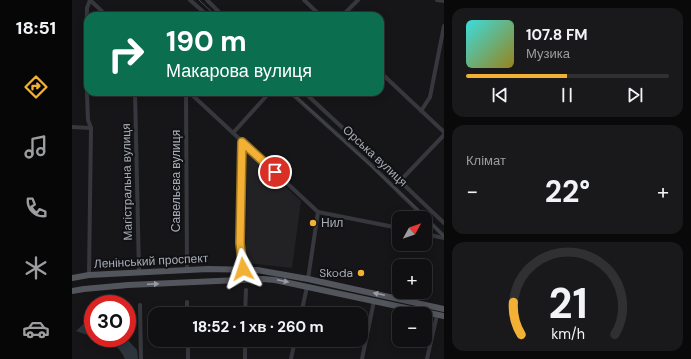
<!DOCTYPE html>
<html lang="uk">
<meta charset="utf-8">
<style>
:root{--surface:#101012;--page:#19191b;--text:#f1f3f6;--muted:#9c9d9f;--line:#303032;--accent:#f2b134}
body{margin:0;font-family:"DM Sans",sans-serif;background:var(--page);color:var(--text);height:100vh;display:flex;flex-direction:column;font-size:15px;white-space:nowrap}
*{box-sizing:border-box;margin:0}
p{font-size:13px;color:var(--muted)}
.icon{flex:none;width:22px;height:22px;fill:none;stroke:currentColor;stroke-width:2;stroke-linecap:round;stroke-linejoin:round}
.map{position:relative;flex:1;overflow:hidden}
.sheet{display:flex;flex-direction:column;gap:8px;padding:8px;background:#09090a;width:247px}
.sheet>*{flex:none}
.guide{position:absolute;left:12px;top:12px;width:300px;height:84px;border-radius:12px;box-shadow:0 2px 10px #0003,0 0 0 1px var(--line);background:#0b6e4f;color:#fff;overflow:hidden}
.needle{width:26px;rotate:50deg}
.controls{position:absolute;left:320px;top:211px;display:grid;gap:8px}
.controls a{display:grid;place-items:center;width:40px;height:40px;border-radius:8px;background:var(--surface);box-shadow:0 2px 10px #0003,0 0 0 1px var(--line);font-size:20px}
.speed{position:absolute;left:12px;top:295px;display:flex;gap:8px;font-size:20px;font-weight:700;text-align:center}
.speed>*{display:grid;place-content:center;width:52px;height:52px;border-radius:50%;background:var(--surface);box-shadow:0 2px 10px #0003,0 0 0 1px var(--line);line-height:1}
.speed .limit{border:6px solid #d22;background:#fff;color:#111}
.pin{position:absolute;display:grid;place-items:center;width:34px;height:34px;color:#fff;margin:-17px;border:2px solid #fff;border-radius:50%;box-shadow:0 1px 4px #0007}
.me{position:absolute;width:44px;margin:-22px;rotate:355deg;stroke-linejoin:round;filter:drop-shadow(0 0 3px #0008)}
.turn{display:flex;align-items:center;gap:14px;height:84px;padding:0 16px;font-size:18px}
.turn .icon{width:52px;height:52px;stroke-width:2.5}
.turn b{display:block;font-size:28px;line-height:34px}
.big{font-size:30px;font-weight:700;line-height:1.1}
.sheet .widget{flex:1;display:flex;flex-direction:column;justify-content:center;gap:6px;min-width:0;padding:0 14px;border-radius:12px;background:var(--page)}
.sheet .dial{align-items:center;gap:0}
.dial svg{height:104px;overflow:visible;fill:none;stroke:var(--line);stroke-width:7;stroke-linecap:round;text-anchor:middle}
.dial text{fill:var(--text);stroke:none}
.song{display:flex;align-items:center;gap:12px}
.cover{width:48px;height:48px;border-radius:6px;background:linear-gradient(135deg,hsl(180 70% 55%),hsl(50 70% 35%))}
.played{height:4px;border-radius:2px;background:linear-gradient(90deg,var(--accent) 50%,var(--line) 50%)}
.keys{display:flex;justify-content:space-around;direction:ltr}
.heat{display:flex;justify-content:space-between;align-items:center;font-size:22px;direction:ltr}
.trip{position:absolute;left:76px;top:307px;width:220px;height:40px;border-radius:12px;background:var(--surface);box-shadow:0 2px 10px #0003,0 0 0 1px var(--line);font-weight:700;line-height:40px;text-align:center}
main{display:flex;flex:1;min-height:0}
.menu{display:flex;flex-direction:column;width:72px;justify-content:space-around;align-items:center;background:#060607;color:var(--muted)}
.menu .icon{width:28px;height:28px}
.menu .active{color:var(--accent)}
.menu b{font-size:18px;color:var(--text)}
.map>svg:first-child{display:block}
.built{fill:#222225}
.water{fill:#2c353c}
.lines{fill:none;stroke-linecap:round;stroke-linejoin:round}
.street{stroke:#37383d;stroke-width:4}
.primary{stroke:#53555c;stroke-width:6}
.tram{stroke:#4a4c52;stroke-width:1}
.oneway{fill:#979ba6}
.route-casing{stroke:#9d7322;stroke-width:10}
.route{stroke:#f2b134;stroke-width:7}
.poi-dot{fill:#f2b134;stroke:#111113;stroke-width:1.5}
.labels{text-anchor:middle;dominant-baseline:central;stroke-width:4;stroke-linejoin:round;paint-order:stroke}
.street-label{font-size:12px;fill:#a8adb8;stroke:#111113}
.poi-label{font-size:12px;fill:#a8adb8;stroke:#111113;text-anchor:start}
</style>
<main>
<nav class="menu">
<b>18:51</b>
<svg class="icon active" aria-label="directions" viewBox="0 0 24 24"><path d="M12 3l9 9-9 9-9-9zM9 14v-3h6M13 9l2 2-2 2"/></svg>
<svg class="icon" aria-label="music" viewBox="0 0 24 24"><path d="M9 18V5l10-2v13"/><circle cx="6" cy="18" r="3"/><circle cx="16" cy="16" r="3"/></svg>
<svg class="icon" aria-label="phone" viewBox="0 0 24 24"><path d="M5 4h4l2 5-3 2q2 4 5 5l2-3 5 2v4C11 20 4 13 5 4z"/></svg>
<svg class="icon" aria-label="climate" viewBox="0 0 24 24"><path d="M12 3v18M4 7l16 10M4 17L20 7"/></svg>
<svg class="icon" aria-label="car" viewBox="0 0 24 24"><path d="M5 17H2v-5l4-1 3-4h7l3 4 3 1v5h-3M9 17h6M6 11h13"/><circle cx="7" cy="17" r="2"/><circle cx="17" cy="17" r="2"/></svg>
</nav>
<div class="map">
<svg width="372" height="359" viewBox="0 0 372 359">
<rect width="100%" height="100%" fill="#161618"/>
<polygon class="built" points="175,152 229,201 220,268 174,263"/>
<g class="water">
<polygon points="21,315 21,337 4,331"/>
<path d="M25 338H54L65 350 66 359H53C46 344 40 343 25 338Z"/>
</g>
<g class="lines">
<g class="street">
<polyline points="18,0 35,16"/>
<polyline points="118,0 136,16"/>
<polyline points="135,0 151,16"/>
<polyline points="232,0 249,16"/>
<polyline points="365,0 372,1"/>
<polyline points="270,16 286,0"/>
<polyline points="308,72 372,132"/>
<polyline points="63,92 67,272"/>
<polyline points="114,92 115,270"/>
<polyline points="117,92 246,212 327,228"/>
<polyline points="218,92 298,164 372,236"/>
<polyline points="232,92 328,181 372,223"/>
<polyline points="349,111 358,97 372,26"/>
<polyline points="0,127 19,128"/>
<polyline points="161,133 198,92"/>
<polyline points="170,142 168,243 171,269"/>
<polyline points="328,181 372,135"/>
<polyline points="353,234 372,238"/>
<polyline points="17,275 19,128 16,120 14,68 15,8 18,0"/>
<polyline points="236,279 246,212"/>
<polyline points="115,302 115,314"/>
<polyline points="68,305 69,359"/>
<polyline points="173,314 174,290"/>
<polyline points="229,314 235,287"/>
<polyline points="116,340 116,359"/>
<polyline points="173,359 173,340"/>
<polyline points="219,359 223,340"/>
<polyline points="290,359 302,301"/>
<polyline points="355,359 365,315"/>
</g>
<g class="primary">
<polyline points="0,278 17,275 136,269 185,270 236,279 372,309"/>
<polyline points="0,291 12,289 56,285 191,279 203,280 372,316"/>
</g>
<g class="tram">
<polyline points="127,0 144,16"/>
<polyline points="219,92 352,215 372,237"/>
</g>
</g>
<defs><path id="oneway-solid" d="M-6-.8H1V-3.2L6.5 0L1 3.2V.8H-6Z"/></defs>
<g class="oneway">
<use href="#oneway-solid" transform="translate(211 281) rotate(12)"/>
<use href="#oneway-solid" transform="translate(81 284) rotate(-2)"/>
<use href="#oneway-solid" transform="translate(307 294) rotate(-168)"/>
</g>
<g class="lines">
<defs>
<polyline id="route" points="171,269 168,243 170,142 203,172"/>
</defs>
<use href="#route" class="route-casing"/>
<use href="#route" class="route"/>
</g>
<g class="poi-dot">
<circle cx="241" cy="223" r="4"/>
<circle cx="289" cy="273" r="4"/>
</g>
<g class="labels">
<g class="street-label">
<text transform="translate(303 156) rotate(43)">Орська вулиця</text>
<text transform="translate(104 181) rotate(-90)">Савельєва вулиця</text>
<text transform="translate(55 182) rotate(-91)">Магістральна вулиця</text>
<text transform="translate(79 261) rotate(-3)">Ленінський проспект</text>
</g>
<g class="poi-label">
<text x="249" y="223">Нил</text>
<text x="281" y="273" text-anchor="end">Skoda</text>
</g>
</g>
</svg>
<div class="controls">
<a><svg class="needle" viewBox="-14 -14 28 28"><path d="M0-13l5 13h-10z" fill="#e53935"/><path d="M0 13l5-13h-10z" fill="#9c9d9f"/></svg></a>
<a>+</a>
<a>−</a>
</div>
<div class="speed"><div class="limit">30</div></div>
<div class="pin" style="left:203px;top:172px;background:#d93025"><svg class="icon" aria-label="arrive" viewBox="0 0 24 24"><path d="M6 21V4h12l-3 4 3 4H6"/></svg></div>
<svg class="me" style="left:171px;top:269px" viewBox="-20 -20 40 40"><path d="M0-17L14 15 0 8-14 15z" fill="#f2b134" stroke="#fff" stroke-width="4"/></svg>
<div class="trip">18:52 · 1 хв · 260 m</div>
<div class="guide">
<div class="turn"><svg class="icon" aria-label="right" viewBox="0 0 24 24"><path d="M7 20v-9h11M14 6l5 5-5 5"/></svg><div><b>190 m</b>Макарова вулиця</div></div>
</div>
</div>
<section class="sheet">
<div class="widget">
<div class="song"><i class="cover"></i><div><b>107.8 FM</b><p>Музика</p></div></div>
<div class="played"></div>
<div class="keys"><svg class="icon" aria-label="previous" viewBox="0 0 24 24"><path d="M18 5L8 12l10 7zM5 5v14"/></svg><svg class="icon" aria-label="pause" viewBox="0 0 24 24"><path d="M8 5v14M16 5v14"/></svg><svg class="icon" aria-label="next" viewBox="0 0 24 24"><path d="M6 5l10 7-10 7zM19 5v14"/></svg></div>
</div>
<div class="widget"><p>Клімат</p>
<div class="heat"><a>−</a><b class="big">22°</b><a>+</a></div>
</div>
<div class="widget dial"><svg viewBox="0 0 100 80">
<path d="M14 69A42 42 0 1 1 86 69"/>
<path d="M14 69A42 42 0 0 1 8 44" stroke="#f2b134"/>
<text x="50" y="56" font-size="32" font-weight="700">21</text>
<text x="50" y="72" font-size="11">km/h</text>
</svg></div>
</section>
</main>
